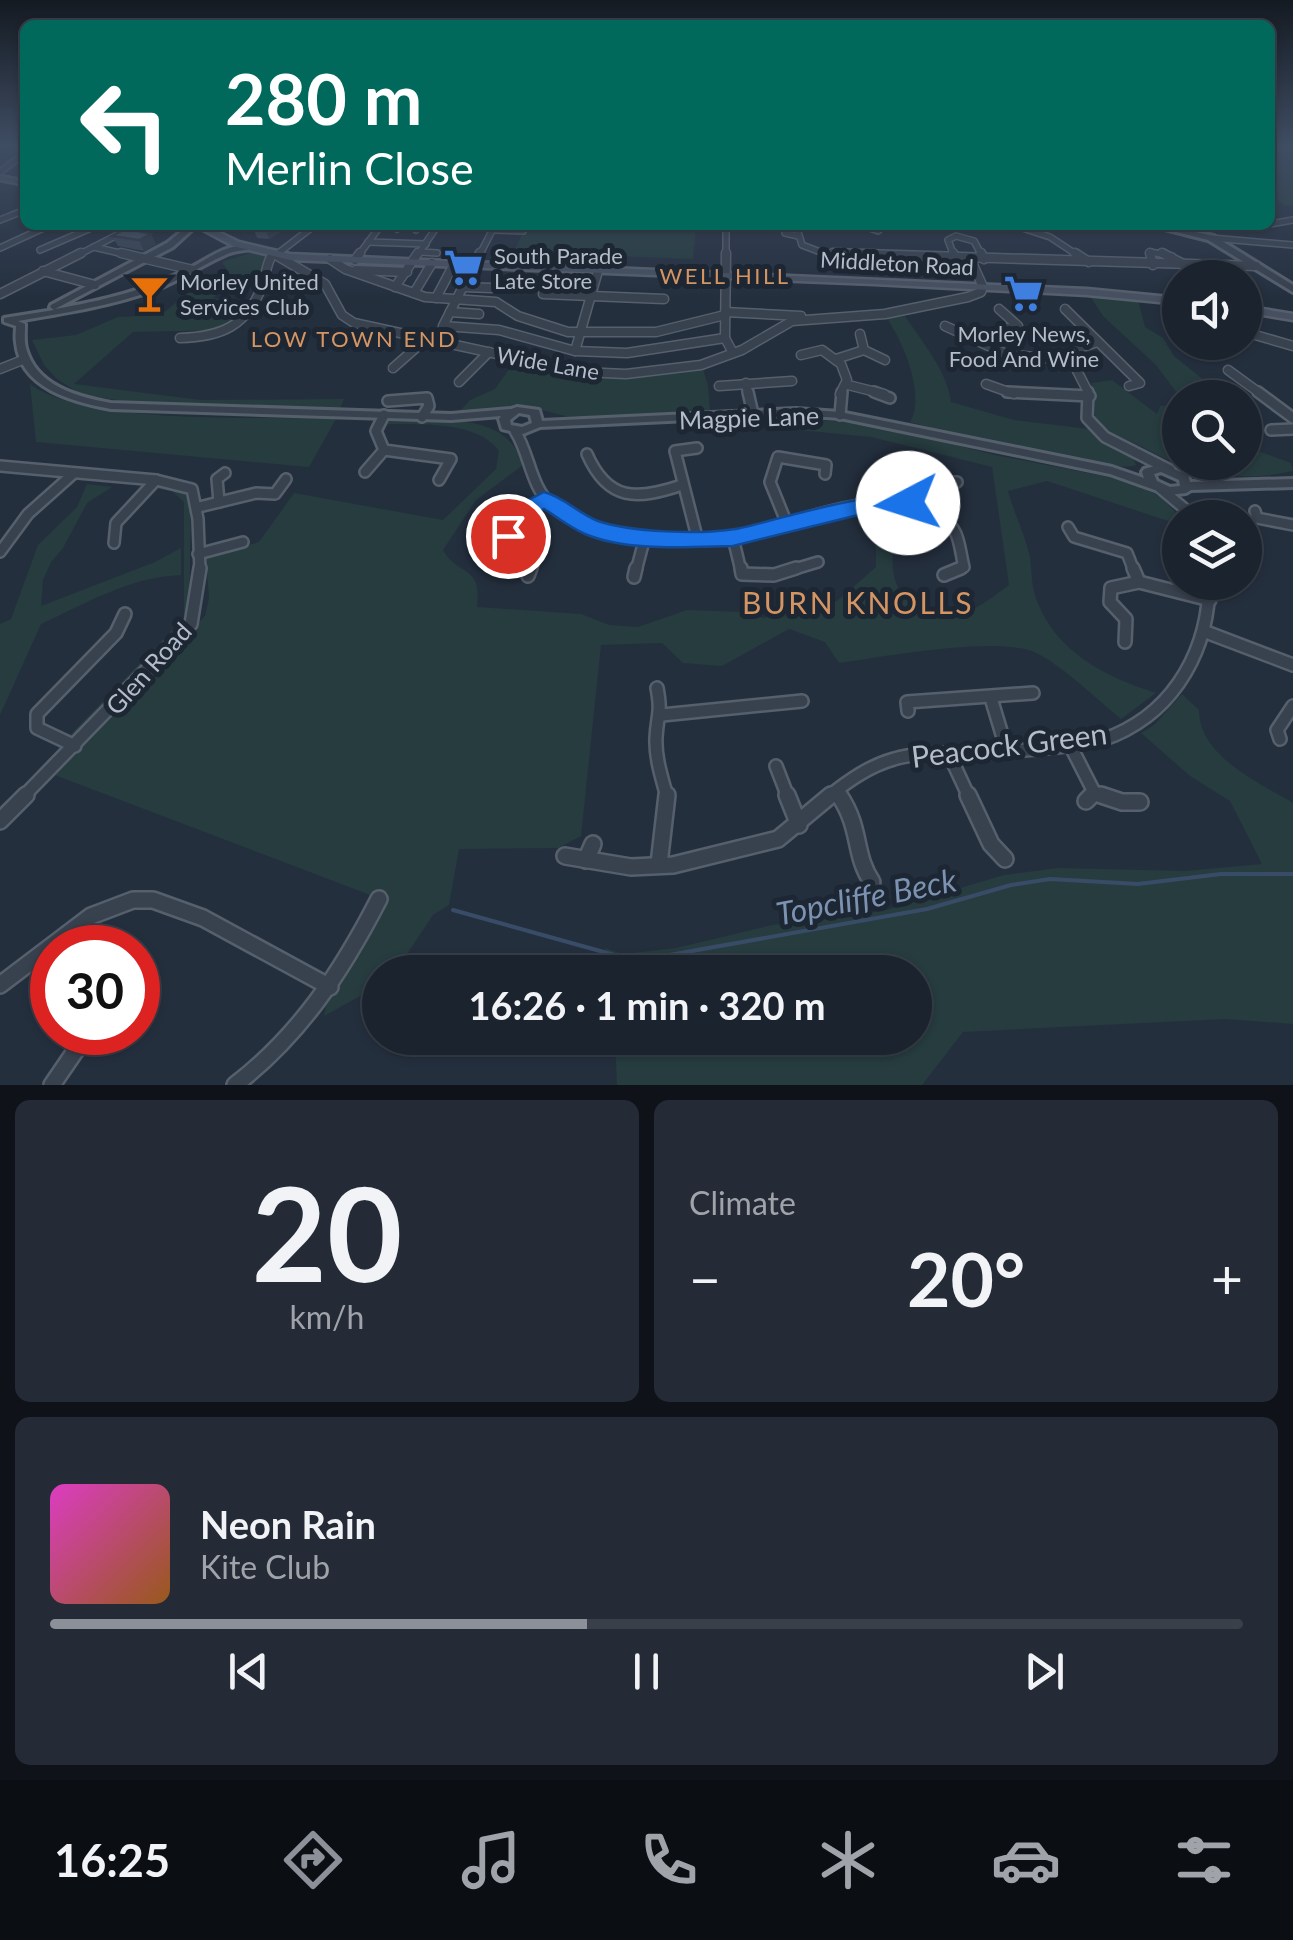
<!DOCTYPE html>
<meta charset="utf-8">
<style>
:root{--surface:#1b232e;--page:#242b36;--text:#f1f3f6;--muted:#a0a4aa;--line:#39404a;--accent:#8c9099}
body{margin:0;font-family:Lato,sans-serif;background:var(--page);color:var(--text);height:100vh;display:flex;flex-direction:column;font-size:38px;white-space:nowrap}
*{box-sizing:border-box;margin:0}
p{font-size:32px;color:var(--muted)}
.icon{flex:none;width:55px;height:55px;fill:none;stroke:currentColor;stroke-width:2;stroke-linecap:round;stroke-linejoin:round}
.map{position:relative;height:1085px;overflow:hidden}
.drawer{display:flex;flex-direction:column;gap:15px;padding:15px;background:#0f1319;flex:1}
.drawer>*{flex:none}
.guide{position:absolute;left:20px;top:20px;width:1255px;height:210px;border-radius:15px;box-shadow:0 2px 8px #0004,0 0 0 2px var(--line);background:#00695c;color:#fff;overflow:hidden}
.buttons{position:absolute;left:1162px;top:260px;display:grid;gap:20px}
.buttons a{display:grid;place-items:center;width:100px;height:100px;border-radius:50%;background:var(--surface);box-shadow:0 2px 8px #0004,0 0 0 2px var(--line);font-size:50px}
.speed{position:absolute;left:30px;top:925px;display:flex;gap:20px;font-size:50px;font-weight:700;text-align:center}
.speed>*{display:grid;place-content:center;width:130px;height:130px;border-radius:50%;background:var(--surface);box-shadow:0 2px 8px #0004,0 0 0 2px var(--line);line-height:1}
.speed .limit{border:15px solid #d22;background:#fff;color:#111}
.pin{position:absolute;display:grid;place-items:center;width:85px;height:85px;color:#fff;margin:-42px;border:5px solid #fff;border-radius:50%;box-shadow:0 2px 10px #0007}
.me{position:absolute;width:110px;margin:-55px;rotate:265deg;stroke-linejoin:round;filter:drop-shadow(0 0 8px #0008)}
.turn{display:flex;align-items:center;gap:35px;height:210px;padding:0 40px;font-size:45px}
.turn .icon{width:130px;height:130px;stroke-width:2.5}
.turn b{display:block;font-size:70px;line-height:85px}
.big{font-size:75px;font-weight:700;line-height:1.1}
.drawer .card{flex:1;display:flex;flex-direction:column;justify-content:center;gap:15px;min-width:0;padding:0 35px;border-radius:15px;background:var(--page)}
.drawer .dial{align-items:center;gap:0}
.dial b{font-size:130px;line-height:1}
.song{display:flex;align-items:center;gap:30px}
.cover{width:120px;height:120px;border-radius:15px;background:linear-gradient(135deg,hsl(310 70% 55%),hsl(30 70% 35%))}
.played{height:10px;border-radius:5px;background:linear-gradient(90deg,var(--accent) 45%,var(--line) 45%)}
.keys{display:flex;justify-content:space-around;direction:ltr}
.heat{display:flex;justify-content:space-between;align-items:center;font-size:55px;direction:ltr}
.drawer .tiles{flex:1;display:grid;gap:15px;grid-template-columns:1fr 1fr}
.card:last-child{grid-column:span 2}
.trip{position:absolute;left:362px;top:955px;width:570px;height:100px;border-radius:50px;background:var(--surface);box-shadow:0 2px 8px #0004,0 0 0 2px var(--line);font-weight:700;line-height:100px;text-align:center}
.tab-bar{display:flex;height:160px;justify-content:space-around;align-items:center;background:#0b0e12;color:var(--muted)}
.tab-bar .icon{width:70px;height:70px}
.tab-bar .active{color:var(--accent)}
.tab-bar b{font-size:45px;color:var(--text)}
.map>svg:first-child{display:block}
.green{fill:#263c3f}
.lines{fill:none;stroke-linecap:round;stroke-linejoin:round}
.stream{stroke:#394c67;stroke-width:4}
.minor-far4-casing{stroke:#565f6c;stroke-width:8}
.minor-far3-casing{stroke:#565f6c;stroke-width:11}
.minor-far2-casing{stroke:#565f6c;stroke-width:14}
.minor-far1-casing{stroke:#565f6c;stroke-width:16}
.minor-casing{stroke:#565f6c;stroke-width:20}
.tertiary-casing{stroke:#565f6c;stroke-width:6}
.secondary-casing{stroke:#565f6c;stroke-width:5}
.minor-far4{stroke:#38414e;stroke-width:5}
.minor-far3{stroke:#38414e;stroke-width:8}
.minor-far2{stroke:#38414e;stroke-width:9}
.minor-far1{stroke:#38414e;stroke-width:11}
.minor{stroke:#38414e;stroke-width:15}
.tertiary{fill:#38414e;fill-rule:evenodd}
.secondary{fill:#465061;fill-rule:evenodd}
.wall{fill:#3b4654}
.shaded-wall{fill:#303945}
.building{fill:#455162;stroke:#303945;stroke-width:2.5}
.route{fill:#1a73e8;stroke:#114b97;stroke-width:2.5}
.labels{text-anchor:middle;dominant-baseline:central;stroke-width:10;stroke-linejoin:round;paint-order:stroke}
.far-poi-label{font-size:22px;fill:#b4bcc9;stroke:#1d2633;text-anchor:start}
.far-street-label{font-size:22px;fill:#b4bcc9;stroke:#1d2633}
.far-neighbourhood-label{font-size:22px;letter-spacing:2.5px;fill:#d59563;stroke:#1d2633}
.street-label{font-size:25px;fill:#b4bcc9;stroke:#1d2633}
.quarter-label{font-size:30px;letter-spacing:2.5px;fill:#d59563;stroke:#1d2633}
.near-street-label{font-size:30px;fill:#b4bcc9;stroke:#1d2633}
.near-water-label{font-size:32px;font-style:italic;fill:#7c92b1;stroke:#1d2633}
</style>
<div class="map">
<svg width="1293" height="1085" viewBox="0 0 1293 1085">
<rect width="100%" height="100%" fill="#242f3e"/>
<g class="green">
<polygon points="1270,146 1293,146 1293,205 1285,206 1270,193"/>
<polygon points="526,225 696,225 693,259 514,252"/>
<polygon points="253,252 267,255 260,281 235,280 213,298 252,303 232,330 133,332 74,384 201,400 344,399 340,409 139,403 95,397 79,393 57,379 44,365 32,340 76,335 118,317 161,315 204,279 232,278 222,262"/>
<polygon points="1090,296 1138,300 1145,327 1163,338 1174,356 1225,397 1180,397 1156,365 1103,316"/>
<path d="M905 316C922 342 947 370 951 402L1014 420 1089 429 1131 452 1136 465C1107 475 949 432 910 422 926 395 903 341 886 317Z"/>
<polygon points="514,362 602,379 702,366 708,385 710,411 569,417 522,405 491,414 458,413 470,400 495,389"/>
<path d="M1112 380 1157 414 1160 406 1180 404V462H1245V446L1291 463 1293 471C1240 483 1193 474 1146 449 1130 440 1111 436 1096 423L1091 383Z"/>
<path d="M30 384C87 426 261 416 336 419L309 467 36 442Z"/>
<path d="M790 418 872 424 995 455 1130 481 1161 497 1180 517V525L1047 481 1008 491C1014 513 1025 535 1030 557 1032 569 1031 583 1035 595 1052 650 1105 677 1156 693L1121 719C1099 701 1058 662 1034 652 995 636 884 657 839 663L825 642 789 629 722 666 683 663 662 643 601 645 581 836 558 848 459 849 449 905 433 915 395 972H380V985L324 1016 330 987 378 898 52 774 205 616 209 598 206 558 259 542 294 493 443 520 496 469 499 451C477 420 419 425 386 424L390 421C437 422 506 409 523 465L476 500 443 550C459 578 482 563 477 607L581 614 609 625 638 627 687 610 744 612 763 618 837 601 876 567V549L867 516 858 511 860 484 865 477 874 500 871 514 894 543C889 576 895 600 931 609 940 611 952 615 962 613 979 609 995 595 1009 585L992 467 871 437 703 421Z"/>
<path d="M87 484 112 487 87 503 63 548 51 562 43 580 41 606 155 562 181 548V575C130 577 87 603 41 624L0 715V624L11 619 38 545 77 507Z"/>
<polygon points="159,485 183,491 191,504 189,618 84,726 69,736 184,618 184,502 172,491 151,488"/>
<path d="M1182 694 1199 710C1199 756 1258 782 1293 803V1024L1225 1019 963 1032 922 1085H617L615 1038H915V972H607L605 948 623 954 676 948 772 925 883 911 1004 875 1058 868 1185 871 1262 864 1230 801 1190 776 1141 733 1154 725Z"/>
</g>
<g class="lines">
<polyline class="stream" points="453,910 636,961 927,909 1011,885 1050,879 1138,884 1221,874 1293,874"/>
<defs>
<g id="minor-far4">
<polyline points="0,172 25,153"/>
<polyline points="0,220 25,210"/>
<polyline points="1270,224 1293,220"/>
<polyline points="785,225 785,233 798,236"/>
<polyline points="796,225 802,245 823,253 916,256"/>
<polyline points="861,225 878,231 885,225"/>
<polyline points="1014,225 1050,237 1079,256"/>
<polyline points="438,226 469,227"/>
<polyline points="397,229 400,225"/>
<polyline points="416,230 419,225"/>
<polyline points="492,230 523,231"/>
<polyline points="1211,238 1293,245"/>
<polyline points="368,242 426,244"/>
<polyline points="94,247 132,256"/>
<polyline points="0,248 50,225"/>
<polyline points="40,250 98,225"/>
<polyline points="421,252 437,253"/>
<polyline points="276,255 315,225"/>
<polyline points="76,256 137,225"/>
<polyline points="358,256 381,225"/>
<polyline points="417,256 438,225"/>
<polyline points="479,256 495,225"/>
<polyline points="726,256 726,225"/>
<polyline points="954,256 948,240 956,236 974,241 982,256"/>
<polyline points="1151,256 1150,252 1172,256"/>
</g>
<g id="minor-far3">
<polyline points="121,253 193,270"/>
<polyline points="480,253 443,326 499,330 575,351 627,353 725,338"/>
<polyline points="726,253 725,338 733,353"/>
<polyline points="833,253 1256,266"/>
<polyline points="953,253 955,258"/>
<polyline points="981,253 984,259"/>
<polyline points="1075,253 1089,262"/>
<polyline points="1150,253 1153,265"/>
<polyline points="1162,253 1187,266"/>
<polyline points="276,255 325,284 342,315 354,323 580,372 626,374 701,365 742,350 792,321 885,314 968,297 981,292 983,287 970,258"/>
<polyline points="330,259 345,269 425,297 496,302 518,316 568,332 656,332 725,315"/>
<polyline points="355,260 360,253"/>
<polyline points="356,270 407,272"/>
<polyline points="43,271 95,285"/>
<polyline points="395,287 418,253"/>
<polyline points="463,287 492,288"/>
<polyline points="414,293 432,263"/>
<polyline points="0,294 81,253"/>
<polyline points="543,294 664,299"/>
<polyline points="436,298 454,264"/>
<polyline points="1171,300 1169,294 1180,294"/>
<polyline points="1065,309 1140,383 1129,386"/>
<polyline points="450,312 479,314"/>
<polyline points="725,312 801,316"/>
<polyline points="945,326 1006,354 1072,361"/>
<polyline points="1245,332 1293,346"/>
<polyline points="860,334 864,350 885,360"/>
<path d="M180 338C221 337 247 326 262 286 266 275 266 265 272 255"/>
<polyline points="995,350 1003,329 1018,326 999,309"/>
<polyline points="575,351 598,271"/>
<polyline points="801,355 822,350 841,364 847,380 840,394"/>
<polyline points="836,359 864,350"/>
<polyline points="393,368 426,339"/>
<polyline points="0,369 25,359"/>
<polyline points="1228,370 1261,394"/>
<polyline points="459,382 489,352"/>
<polyline points="746,383 748,394"/>
<polyline points="986,384 1014,394"/>
<polyline points="848,385 884,394"/>
<polyline points="719,386 792,381"/>
<polyline points="1089,394 1072,361 1079,348 1098,342"/>
</g>
<g id="minor-far2">
<polyline points="748,392 753,414"/>
<polyline points="874,392 890,398"/>
<polyline points="1007,392 1090,396"/>
<polyline points="1088,392 1087,418 1105,437 1170,470"/>
<polyline points="1258,392 1293,418"/>
<polyline points="388,401 427,398 429,406 422,417"/>
<polyline points="384,415 376,431 384,450 451,459 439,480"/>
<polyline points="840,415 842,392"/>
<polyline points="1271,430 1293,429"/>
<path d="M515 431C530 454 530 486 552 506 589 540 689 546 737 537 791 527 914 468 954 530 960 539 961 556 964 567L954 571"/>
<polyline points="697,448 675,451 697,537"/>
<path d="M587 454C608 502 637 500 682 485"/>
<polyline points="0,466 156,480 192,489 198,519 200,571"/>
<polyline points="365,472 384,450"/>
<polyline points="1160,488 1185,509 1189,518"/>
<polyline points="219,502 217,479 225,473"/>
<polyline points="199,507 256,493 275,494 286,479"/>
<polyline points="924,507 934,483 957,482"/>
<polyline points="1255,511 1257,518 1293,525"/>
<polyline points="787,524 770,482 778,457 826,465 825,474"/>
<polyline points="1068,527 1074,537 1127,553 1134,571"/>
<polyline points="733,538 741,571"/>
<polyline points="114,543 116,523 156,480"/>
<polyline points="0,552 28,514 74,473"/>
<polyline points="198,554 243,542"/>
<polyline points="530,571 534,562 508,536 523,513 544,499"/>
<polyline points="636,571 645,537"/>
<polyline points="788,571 818,562"/>
</g>
<g id="minor-far1">
<polyline points="741,568 742,574 774,575 796,568"/>
<polyline points="1133,568 1139,582"/>
<polyline points="944,575 961,568"/>
<polyline points="528,576 531,568"/>
<polyline points="634,577 636,568"/>
<polyline points="1206,632 1293,665"/>
<polyline points="1125,642 1126,619 1110,602 1111,588 1139,582 1210,600"/>
<path d="M657 688C662 714 657 715 656 738 655 758 662 778 667 797"/>
<polyline points="991,698 1007,751"/>
<polyline points="908,711 907,702 1033,693"/>
<polyline points="662,715 802,701"/>
<polyline points="1280,739 1277,730 1293,706"/>
<polyline points="1069,743 1094,792"/>
<polyline points="75,746 37,728 37,714 116,633 125,614"/>
<polyline points="949,754 969,797"/>
<polyline points="776,766 788,797"/>
<polyline points="837,792 840,797"/>
<polyline points="23,797 191,624 200,568"/>
<path d="M828 797C848 781 869 766 894 759 919 751 952 754 978 753 1012 751 1085 748 1115 735 1177 708 1209 647 1209 582"/>
<polyline points="1090,797 1094,792 1108,797"/>
</g>
<g id="minor">
<polyline points="787,795 799,825"/>
<path d="M839 795C862 829 853 854 872 882"/>
<polyline points="968,795 991,844 1005,859"/>
<polyline points="1101,795 1122,802 1140,802"/>
<polyline points="1086,801 1092,795"/>
<polyline points="0,821 26,795"/>
<polyline points="565,856 631,867 673,865 778,839 831,795"/>
<polyline points="586,860 593,844"/>
<polyline points="659,864 667,795"/>
<polyline points="0,985 91,916 133,900 153,900 203,918 330,987"/>
<polyline points="52,1085 78,1047"/>
<path d="M235 1085C300 1035 342 971 379 899"/>
</g>
<g id="tertiary">
<path d="M189 225H197L173 247 55 309C101 301 148 290 190 268 210 258 230 240 254 248 245 251 234 250 225 255 200 266 181 280 155 290 111 306 64 313 18 321L25 324C25 332 24 341 26 348 36 386 78 397 111 403L451 414 511 409 517 407 539 410 542 421 796 409 840 412 1112 467 1144 478 1142 472 1144 469 1162 464 1188 475 1190 482 1293 479V487L1191 490 1186 493 1169 495 1110 474 840 418 796 415 540 427 523 434 502 429 499 419 501 416 451 420 111 409C74 402 20 389 16 342 15 337 16 331 16 326L4 322V318L54 310 50 307 51 305 167 243ZM519 413 530 415 532 423 522 427 511 425 510 420ZM1161 472 1179 480 1180 486 1170 487 1157 481 1154 474Z"/>
<polygon points="1149,225 1163,225 1214,236 1293,285 1293,292 1208,240"/>
</g>
<g id="secondary">
<polygon points="0,176 25,181 25,185 0,180"/>
<polygon points="194,225 204,225 239,242 290,254 1087,289 1180,298 1180,304 1087,295 874,284 290,260 233,246"/>
<polygon points="1245,306 1293,314 1293,320 1245,312"/>
</g>
</defs>
<use href="#minor-far4" class="minor-far4-casing"/>
<use href="#minor-far3" class="minor-far3-casing"/>
<use href="#minor-far2" class="minor-far2-casing"/>
<use href="#minor-far1" class="minor-far1-casing"/>
<use href="#minor" class="minor-casing"/>
<use href="#tertiary" class="tertiary-casing"/>
<use href="#secondary" class="secondary-casing"/>
<use href="#minor-far4" class="minor-far4"/>
<use href="#minor-far3" class="minor-far3"/>
<use href="#minor-far2" class="minor-far2"/>
<use href="#minor-far1" class="minor-far1"/>
<use href="#minor" class="minor"/>
<use href="#tertiary" class="tertiary"/>
<use href="#secondary" class="secondary"/>
</g>
<g class="wall">
<polygon points="261,225 305,225 297,231 286,229 269,239 257,238 254,230"/>
<polygon points="127,228 156,244 144,251 118,246 112,236"/>
</g>
<g class="shaded-wall">
<polygon points="277,225 284,225 286,229 269,239 266,231"/>
<polygon points="151,234 156,244 144,251 139,240"/>
</g>
<g class="building">
<polygon points="261,225 277,225 266,231 254,230"/>
<polygon points="127,228 151,234 139,240 112,236"/>
</g>
<linearGradient id="sky" x2="0" y2="1"><stop stop-color="#141a22"/><stop offset="0.49" stop-color="#3f4d63"/><stop offset="1" stop-color="#3f4d63" stop-opacity="0"/></linearGradient>
<rect width="1293" height="298" fill="url(#sky)"/>
<path class="route" d="M544 492C564 497 579 514 598 521 631 532 699 535 735 529 767 524 899 479 919 503L908 511 854 516 733 546C687 547 628 552 585 534 571 528 557 517 544 509L531 518 516 542H500L496 536 515 507Z"/>
<defs>
<symbol id="supermarket-bare" viewBox="-9 -9 18 18"><path d="M-6-5.5h2.5l.6 2H6L4.5 2H-2.5L-4.4-4H-6ZM-1.5 3.2a1.3 1.3 0 1 0 .1 0ZM3 3.2a1.3 1.3 0 1 0 .1 0Z" fill="#3f7fe0" stroke="#1d2633" stroke-width="2.5" paint-order="stroke"/></symbol>
<symbol id="bar-bare" viewBox="-9 -9 18 18"><path d="M-6-5H6L.8 .8V4.5H3.5V6h-7V4.5H-.8V.8Z" fill="#e8710a" stroke="#1d2633" stroke-width="2.5" paint-order="stroke"/></symbol>
</defs>
<g fill-rule="evenodd">
<use href="#supermarket-bare" x="436" y="240" width="55" height="55"/>
<use href="#bar-bare" x="122" y="266" width="55" height="55"/>
<use href="#supermarket-bare" x="996" y="266" width="55" height="55"/>
</g>
<g class="labels">
<g class="far-poi-label">
<text x="494" y="255">South Parade<tspan x="494" dy="25">Late Store</tspan></text>
<text x="180" y="281">Morley United<tspan x="180" dy="25">Services Club</tspan></text>
<text x="1024" y="333" text-anchor="middle">Morley News,<tspan x="1024" dy="25">Food And Wine</tspan></text>
</g>
<g class="far-street-label">
<text transform="translate(897 263) rotate(3)">Middleton Road</text>
<text transform="translate(548 363) rotate(10)">Wide Lane</text>
</g>
<g class="far-neighbourhood-label">
<text x="725" y="275">WELL HILL</text>
<text x="354" y="338">LOW TOWN END</text>
</g>
<g class="street-label">
<text transform="translate(749 417) rotate(-2)">Magpie Lane</text>
<text transform="translate(148 668) rotate(-48)">Glen Road</text>
</g>
<g class="quarter-label">
<text x="858" y="602">BURN KNOLLS</text>
</g>
<g class="near-street-label">
<text transform="translate(1009 744) rotate(-7)">Peacock Green</text>
</g>
<g class="near-water-label">
<text transform="translate(866 896) rotate(-11)">Topcliffe Beck</text>
</g>
</g>
</svg>
<div class="buttons">
<a><svg class="icon" aria-label="sound" viewBox="0 0 24 24"><path d="M4 9h4l5-4v14l-5-4H4zM17 9q2 3 0 6"/></svg></a>
<a><svg class="icon" aria-label="search" viewBox="0 0 24 24"><circle cx="10" cy="10" r="6"/><path d="M15 15l6 6"/></svg></a>
<a><svg class="icon" aria-label="layers" viewBox="0 0 24 24"><path d="M12 4l9 5-9 5-9-5zM3 14l9 5 9-5"/></svg></a>
</div>
<div class="speed"><div class="limit">30</div></div>
<div class="pin" style="left:508px;top:536px;background:#d93025"><svg class="icon" aria-label="arrive" viewBox="0 0 24 24"><path d="M6 21V4h12l-3 4 3 4H6"/></svg></div>
<svg class="me" style="left:908px;top:503px" viewBox="-20 -20 40 40"><circle r="19" fill="#fff"/><path d="M0-13L10 11 0 6-10 11z" fill="#1a73e8"/></svg>
<div class="trip">16:26 · 1 min · 320 m</div>
<div class="guide">
<div class="turn"><svg class="icon" aria-label="left" viewBox="0 0 24 24"><path d="M17 20v-9H6M10 6l-5 5 5 5"/></svg><div><b>280 m</b>Merlin Close</div></div>
</div>
</div>
<section class="drawer">
<div class="tiles">
<div class="card dial"><b>20</b><p>km/h</p></div>
<div class="card"><p>Climate</p>
<div class="heat"><a>−</a><b class="big">20°</b><a>+</a></div>
</div>
<div class="card">
<div class="song"><i class="cover"></i><div><b>Neon Rain</b><p>Kite Club</p></div></div>
<div class="played"></div>
<div class="keys"><svg class="icon" aria-label="previous" viewBox="0 0 24 24"><path d="M18 5L8 12l10 7zM5 5v14"/></svg><svg class="icon" aria-label="pause" viewBox="0 0 24 24"><path d="M8 5v14M16 5v14"/></svg><svg class="icon" aria-label="next" viewBox="0 0 24 24"><path d="M6 5l10 7-10 7zM19 5v14"/></svg></div>
</div>
</div>
</section>
<nav class="tab-bar">
<b>16:25</b>
<svg class="icon active" aria-label="directions" viewBox="0 0 24 24"><path d="M12 3l9 9-9 9-9-9zM9 14v-3h6M13 9l2 2-2 2"/></svg>
<svg class="icon" aria-label="music" viewBox="0 0 24 24"><path d="M9 18V5l10-2v13"/><circle cx="6" cy="18" r="3"/><circle cx="16" cy="16" r="3"/></svg>
<svg class="icon" aria-label="phone" viewBox="0 0 24 24"><path d="M5 4h4l2 5-3 2q2 4 5 5l2-3 5 2v4C11 20 4 13 5 4z"/></svg>
<svg class="icon" aria-label="climate" viewBox="0 0 24 24"><path d="M12 3v18M4 7l16 10M4 17L20 7"/></svg>
<svg class="icon" aria-label="car" viewBox="0 0 24 24"><path d="M5 17H2v-5l4-1 3-4h7l3 4 3 1v5h-3M9 17h6M6 11h13"/><circle cx="7" cy="17" r="2"/><circle cx="17" cy="17" r="2"/></svg>
<svg class="icon" aria-label="filters" viewBox="0 0 24 24"><path d="M4 7h16M4 17h16"/><circle cx="9" cy="7" r="2"/><circle cx="15" cy="17" r="2"/></svg>
</nav>
